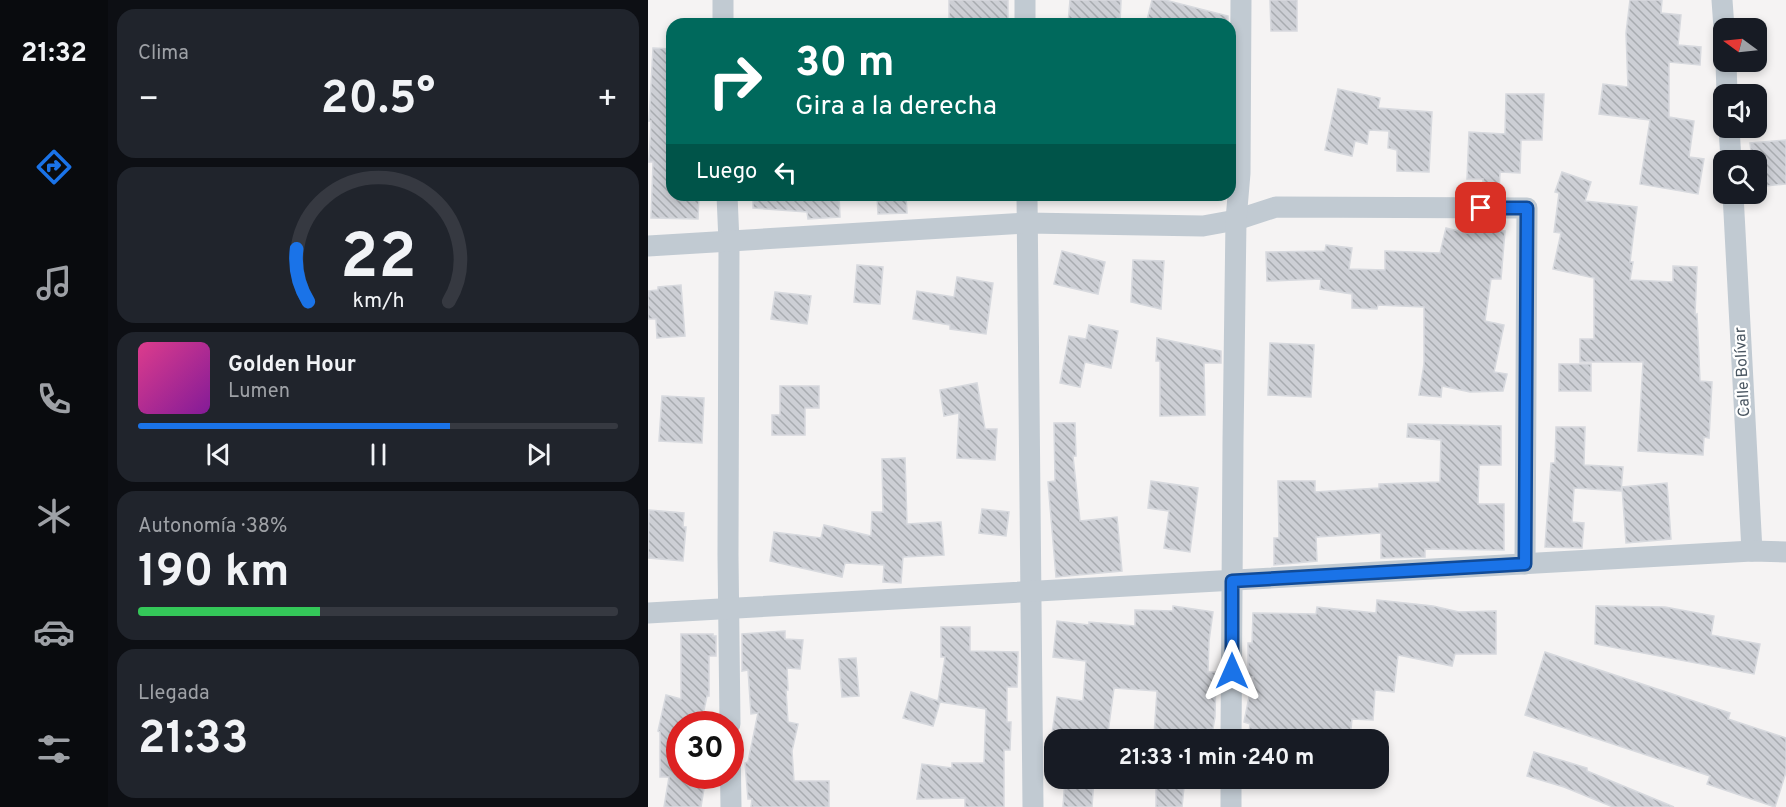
<!DOCTYPE html>
<html lang="es">
<meta charset="utf-8">
<style>
:root{--surface:#171b24;--page:#20242c;--text:#f1f3f6;--muted:#9ea1a6;--line:#363941;--accent:#1a73e8}
body{margin:0;font-family:Overpass,sans-serif;background:var(--page);color:var(--text);height:100vh;display:flex;flex-direction:column;font-size:22px;white-space:nowrap}
*{box-sizing:border-box;margin:0}
p{font-size:20px;color:var(--muted)}
.icon{flex:none;width:33px;height:33px;fill:none;stroke:currentColor;stroke-width:2;stroke-linecap:round;stroke-linejoin:round}
.map{position:relative;flex:1;overflow:hidden}
.side{display:flex;flex-direction:column;gap:9px;padding:9px;background:#0d0f14;width:540px}
.side>*{flex:none}
.banner{position:absolute;left:18px;top:18px;width:570px;height:183px;border-radius:18px;box-shadow:0 3px 9px #0003;background:#00695c;color:#fff;overflow:hidden}
.needle{width:39px;rotate:285deg}
.fabs{position:absolute;left:1065px;top:18px;display:grid;gap:12px}
.fabs a{display:grid;place-items:center;width:54px;height:54px;border-radius:12px;background:var(--surface);box-shadow:0 3px 9px #0003;font-size:30px}
.speed{position:absolute;left:18px;top:711px;display:flex;gap:12px;font-size:30px;font-weight:700;text-align:center}
.speed>*{display:grid;place-content:center;width:78px;height:78px;border-radius:50%;background:var(--surface);box-shadow:0 3px 9px #0003;line-height:1}
.speed .limit{border:9px solid #d22;background:#fff;color:#111}
.pin{position:absolute;display:grid;place-items:center;width:51px;height:51px;color:#fff;margin:-26px;border-radius:12px;box-shadow:0 3px 9px #0006}
.me{position:absolute;width:66px;margin:-33px;rotate:0deg;stroke-linejoin:round;filter:drop-shadow(0 0 4px #0008)}
.turn{display:flex;align-items:center;gap:21px;height:126px;padding:0 30px;font-size:27px}
.turn .icon{width:78px;height:78px;stroke-width:2.5}
.turn b{display:block;font-size:42px;line-height:51px}
.then{display:flex;align-items:center;height:57px;padding:0 30px;background:#0003;gap:12px;font-size:22px}
.big{font-size:45px;font-weight:700;line-height:1.1}
.side .widget{flex:1;display:flex;flex-direction:column;justify-content:center;gap:9px;min-width:0;padding:0 21px;border-radius:18px;background:var(--page)}
.side .dial{align-items:center;gap:0}
.dial svg{height:156px;overflow:visible;fill:none;stroke:var(--line);stroke-width:7;stroke-linecap:round;text-anchor:middle}
.dial text{fill:var(--text);stroke:none}
.song{display:flex;align-items:center;gap:18px}
.cover{width:72px;height:72px;border-radius:9px;background:linear-gradient(135deg,hsl(330 70% 55%),hsl(290 70% 35%))}
.played{height:6px;border-radius:3px;background:linear-gradient(90deg,var(--accent) 65%,var(--line) 65%)}
.keys{display:flex;justify-content:space-around;direction:ltr}
.heat{display:flex;justify-content:space-between;align-items:center;font-size:33px;direction:ltr}
.charge{height:9px;border-radius:4px;background:linear-gradient(90deg,#34c759 38%,var(--line) 0)}
.trip{position:absolute;left:396px;top:729px;width:345px;height:60px;border-radius:18px;background:var(--surface);box-shadow:0 3px 9px #0003;font-weight:700;line-height:60px;text-align:center}
main{display:flex;flex:1;min-height:0}
.tab-bar{display:flex;flex-direction:column;width:108px;justify-content:space-around;align-items:center;background:#090b0e;color:var(--muted)}
.tab-bar .icon{width:42px;height:42px}
.tab-bar .active{color:var(--accent)}
.tab-bar b{font-size:27px;color:var(--text)}
.map>svg:first-child{display:block}
.building{fill:url(#building-back-hatch);stroke:#d7d9de;stroke-width:1.5}
.lines{fill:none;stroke-linecap:round;stroke-linejoin:round}
.minor{stroke:#c1cad2;stroke-width:21}
.route-casing{stroke:#114b97;stroke-width:15}
.route{stroke:#1a73e8;stroke-width:10}
.labels{text-anchor:middle;dominant-baseline:central;stroke-width:4.5;stroke-linejoin:round;paint-order:stroke}
.street-label{font-size:16px;fill:#4a5661;stroke:#fff}
</style>
<main>
<nav class="tab-bar">
<b>21:32</b>
<svg class="icon active" aria-label="directions" viewBox="0 0 24 24"><path d="M12 3l9 9-9 9-9-9zM9 14v-3h6M13 9l2 2-2 2"/></svg>
<svg class="icon" aria-label="music" viewBox="0 0 24 24"><path d="M9 18V5l10-2v13"/><circle cx="6" cy="18" r="3"/><circle cx="16" cy="16" r="3"/></svg>
<svg class="icon" aria-label="phone" viewBox="0 0 24 24"><path d="M5 4h4l2 5-3 2q2 4 5 5l2-3 5 2v4C11 20 4 13 5 4z"/></svg>
<svg class="icon" aria-label="climate" viewBox="0 0 24 24"><path d="M12 3v18M4 7l16 10M4 17L20 7"/></svg>
<svg class="icon" aria-label="car" viewBox="0 0 24 24"><path d="M5 17H2v-5l4-1 3-4h7l3 4 3 1v5h-3M9 17h6M6 11h13"/><circle cx="7" cy="17" r="2"/><circle cx="17" cy="17" r="2"/></svg>
<svg class="icon" aria-label="filters" viewBox="0 0 24 24"><path d="M4 7h16M4 17h16"/><circle cx="9" cy="7" r="2"/><circle cx="15" cy="17" r="2"/></svg>
</nav>
<section class="side">
<div class="widget"><p>Clima</p>
<div class="heat"><a>−</a><b class="big">20.5°</b><a>+</a></div>
</div>
<div class="widget dial"><svg viewBox="0 0 100 80">
<path d="M14 69A42 42 0 1 1 86 69"/>
<path d="M14 69A42 42 0 0 1 8 42" stroke="#1a73e8"/>
<text x="50" y="56" font-size="32" font-weight="700">22</text>
<text x="50" y="72" font-size="11">km/h</text>
</svg></div>
<div class="widget">
<div class="song"><i class="cover"></i><div><b>Golden Hour</b><p>Lumen</p></div></div>
<div class="played"></div>
<div class="keys"><svg class="icon" aria-label="previous" viewBox="0 0 24 24"><path d="M18 5L8 12l10 7zM5 5v14"/></svg><svg class="icon" aria-label="pause" viewBox="0 0 24 24"><path d="M8 5v14M16 5v14"/></svg><svg class="icon" aria-label="next" viewBox="0 0 24 24"><path d="M6 5l10 7-10 7zM19 5v14"/></svg></div>
</div>
<div class="widget"><p>Autonomía · 38%</p><b class="big">190 km</b><div class="charge"></div></div>
<div class="widget"><p>Llegada</p><b class="big">21:33</b></div>
</section>
<div class="map">
<svg width="1138" height="807" viewBox="0 0 1138 807">
<defs>
<pattern id="building-back-hatch" width="6" height="6" patternUnits="userSpaceOnUse" patternTransform="scale(1.5)"><rect width="6" height="6" fill="#cdcfd5"/><path d="M-1 5l2 2M0 0l6 6M5-1l2 2" fill="none" stroke="#a8abb0"/></pattern>
</defs>
<rect width="100%" height="100%" fill="#f5f3f3"/>
<g class="building">
<rect x="301" y="0" width="59" height="24"/>
<polygon points="422,0 473,0 472,24 420,24"/>
<polygon points="504,0 517,0 580,16 580,24 515,24 499,20"/>
<polygon points="622,0 649,0 649,31 623,31"/>
<polygon points="982,0 1014,0 1013,13 1033,15 1030,45 1053,47 1052,65 1021,62 1021,117 1046,121 1041,157 1056,159 1050,194 992,184 1002,120 951,114 955,84 980,87 978,33"/>
<polygon points="5,48 24,49 24,195 51,195 50,219 3,218 5,162 1,162 3,121 1,121"/>
<polygon points="690,89 732,98 730,108 784,112 781,172 749,171 749,150 740,148 741,131 721,130 719,144 707,141 704,156 677,150"/>
<polygon points="858,94 896,94 894,140 873,140 872,173 852,172 851,194 834,194 835,179 819,179 821,132 857,134"/>
<polygon points="1138,140 1138,184 1108,187 1108,160 1104,160 1102,143"/>
<polygon points="914,172 943,182 937,201 989,207 982,262 985,262 982,280 1025,282 1025,266 1049,267 1047,315 1049,314 1052,381 1064,382 1061,438 1056,437 1055,455 990,451 995,362 932,362 932,339 946,339 946,278 905,269 913,233 906,232 911,193 907,192"/>
<polygon points="105,195 191,195 192,217 160,219 159,212 105,208"/>
<polygon points="229,195 258,195 259,213 230,214"/>
<polygon points="798,228 819,233 819,229 857,231 853,279 843,279 837,321 856,325 846,372 859,374 855,391 822,392 794,386 793,397 771,395 776,364 776,307 730,305 729,309 704,308 704,294 672,289 673,279 619,281 618,252 677,251 678,245 704,248 701,269 737,270 737,251 792,253"/>
<polygon points="414,251 457,262 450,294 406,284"/>
<polygon points="485,260 516,261 513,309 483,302"/>
<polygon points="209,265 235,267 232,304 206,302"/>
<polygon points="309,277 345,283 338,334 302,329 302,325 265,319 269,291 306,297"/>
<polygon points="33,285 37,336 9,338 8,319 0,319 0,291 10,290 10,287"/>
<polygon points="127,292 163,296 159,324 123,319"/>
<polygon points="441,325 470,331 463,368 437,362 432,387 412,383 421,336 438,339"/>
<polygon points="509,338 573,351 573,363 556,363 557,415 512,416 512,361 508,361"/>
<polygon points="622,343 666,345 663,397 620,395"/>
<rect x="911" y="364" width="32" height="27"/>
<polygon points="329,383 337,429 349,429 347,460 309,458 311,413 296,416 292,390"/>
<polygon points="132,386 171,386 171,408 157,408 157,435 124,435 124,415 132,415"/>
<polygon points="14,396 56,398 54,443 11,441"/>
<polygon points="406,423 427,423 428,456 425,456 432,521 469,517 474,571 408,577 400,482 407,481"/>
<polygon points="760,424 853,426 853,465 831,465 830,504 856,504 856,550 777,549 777,557 733,558 733,533 668,537 669,561 626,565 626,538 631,538 630,481 667,481 667,492 731,488 731,484 792,482 793,440 759,437"/>
<polygon points="908,427 937,427 936,465 975,467 973,491 926,488 924,522 936,523 934,548 897,547 903,463 907,463"/>
<polygon points="257,458 259,524 293,522 296,555 255,557 253,583 235,582 236,565 197,563 194,577 122,561 126,532 173,538 176,525 223,536 224,512 235,512 234,459"/>
<polygon points="503,481 550,488 542,552 516,548 521,511 500,508"/>
<polygon points="1019,483 1023,539 978,543 974,487"/>
<polygon points="334,509 361,512 358,536 331,533"/>
<polygon points="1,510 36,513 35,527 38,527 35,561 0,558"/>
<polygon points="729,600 785,606 811,612 848,611 848,654 807,654 804,666 750,655 746,692 727,690 725,720 704,719 702,740 600,740 602,724 596,722 605,677 600,677 600,643 604,643 605,613 668,614 669,607 728,613"/>
<polygon points="525,606 565,612 561,641 560,672 568,672 567,717 563,740 506,736 509,691 466,688 459,740 404,734 409,697 435,701 438,661 405,657 409,621 441,625 441,622 487,626 487,610 525,611"/>
<polygon points="948,606 1017,607 1066,616 1063,635 1112,644 1106,674 947,644"/>
<polygon points="293,627 322,627 322,651 370,652 369,687 359,687 359,722 363,722 362,750 356,750 356,807 317,807 317,798 269,799 274,764 304,768 304,763 336,763 338,709 292,702 285,726 255,718 263,692 290,701 297,657 293,657"/>
<polygon points="137,631 137,639 155,640 152,669 139,668 140,690 138,690 140,722 150,724 144,751 146,781 181,781 181,807 103,807 104,799 100,799 97,763 100,762 110,713 103,714 100,670 94,671 94,634"/>
<polygon points="33,634 65,634 65,636 68,636 68,656 61,656 61,696 59,696 53,724 32,724 32,776 58,776 53,807 16,807 21,777 12,777 12,732 10,731 18,695 33,699"/>
<polygon points="897,652 1082,713 1080,719 1138,738 1138,772 1127,807 1059,784 1062,776 877,715"/>
<polygon points="208,658 211,696 194,697 191,659"/>
<polygon points="886,752 939,768 939,771 1026,807 965,807 916,787 879,776"/>
<polygon points="417,778 446,778 444,807 415,807"/>
<polygon points="508,785 536,787 534,807 508,807"/>
</g>
<g class="lines">
<g class="minor">
<polyline points="75,0 75,24"/>
<polyline points="377,0 377,24"/>
<polyline points="1074,0 1076,28"/>
<polyline points="1078,62 1079,94"/>
<polyline points="1081,128 1083,160"/>
<polyline points="1085,194 1104,551"/>
<polyline points="79,195 81,242 80,555 82,724"/>
<polyline points="379,195 385,807"/>
<polyline points="0,246 379,223 555,226 588,220 628,207 879,208 877,564"/>
<polyline points="0,613 1104,551 1138,552"/>
<polyline points="82,739 83,807"/>
<polyline points="583,740 585,442 588,220 592,173 593,0"/>
<polyline points="583,807 583,778"/>
</g>
</g>
<g class="lines">
<defs>
<polyline id="route" points="584,671 584,581 877,564 879,208 833,208"/>
</defs>
<use href="#route" class="route-casing"/>
<use href="#route" class="route"/>
</g>
<g class="labels">
<g class="street-label">
<text transform="translate(1095 372) rotate(-93)">Calle Bolívar</text>
</g>
</g>
</svg>
<div class="fabs">
<a><svg class="needle" viewBox="-14 -14 28 28"><path d="M0-13l5 13h-10z" fill="#e53935"/><path d="M0 13l5-13h-10z" fill="#9ea1a6"/></svg></a>
<a><svg class="icon" aria-label="sound" viewBox="0 0 24 24"><path d="M4 9h4l5-4v14l-5-4H4zM17 9q2 3 0 6"/></svg></a>
<a><svg class="icon" aria-label="search" viewBox="0 0 24 24"><circle cx="10" cy="10" r="6"/><path d="M15 15l6 6"/></svg></a>
</div>
<div class="speed"><div class="limit">30</div></div>
<div class="pin" style="left:833px;top:208px;background:#d93025"><svg class="icon" aria-label="arrive" viewBox="0 0 24 24"><path d="M6 21V4h12l-3 4 3 4H6"/></svg></div>
<svg class="me" style="left:584px;top:671px" viewBox="-20 -20 40 40"><path d="M0-17L14 15 0 8-14 15z" fill="#1a73e8" stroke="#fff" stroke-width="4"/></svg>
<div class="trip">21:33 · 1 min · 240 m</div>
<div class="banner">
<div class="turn"><svg class="icon" aria-label="right" viewBox="0 0 24 24"><path d="M7 20v-9h11M14 6l5 5-5 5"/></svg><div><b>30 m</b>Gira a la derecha</div></div>
<div class="then">Luego<svg class="icon" aria-label="left" viewBox="0 0 24 24"><path d="M17 20v-9H6M10 6l-5 5 5 5"/></svg></div>
</div>
</div>
</main>
